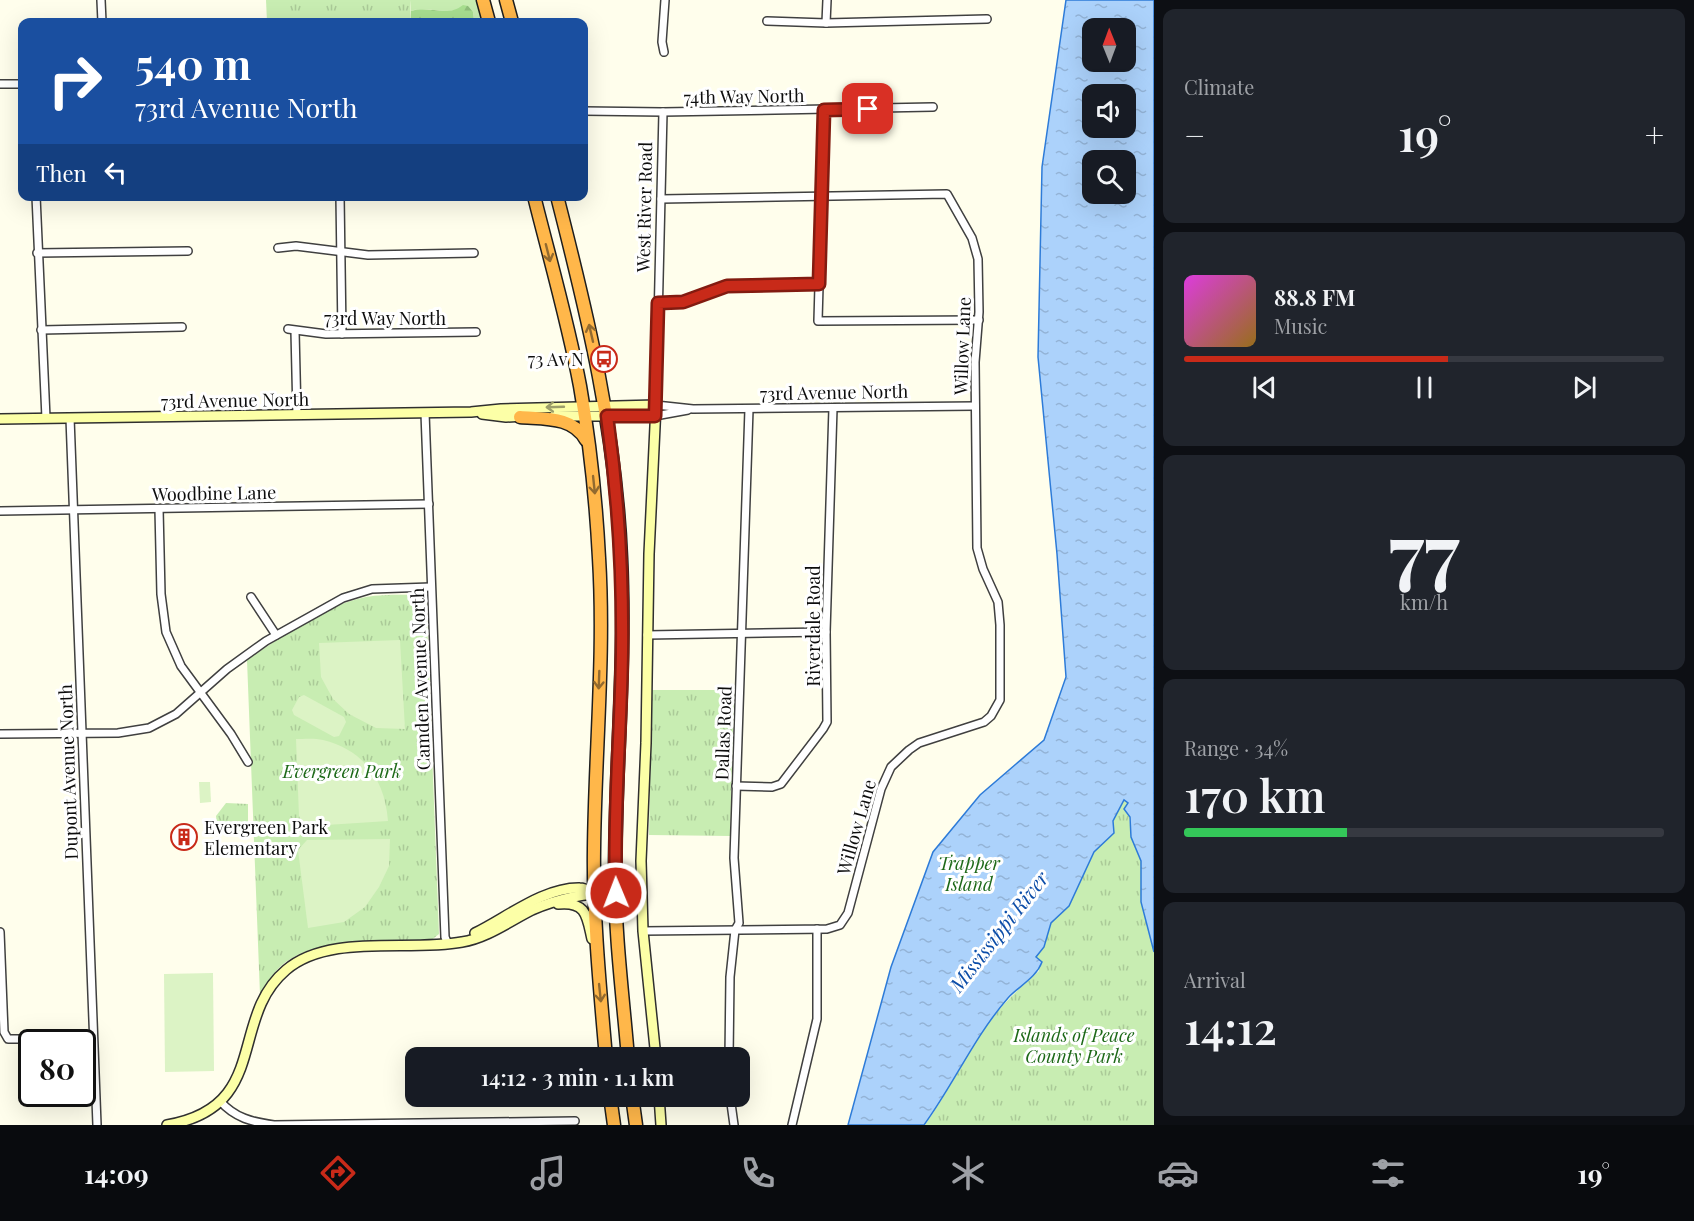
<!DOCTYPE html>
<meta charset="utf-8">
<style>
:root{--surface:#171b24;--page:#20242c;--text:#f1f3f6;--muted:#9ea1a6;--line:#363941;--accent:#c82a19}
body{margin:0;font-family:"Playfair Display",serif;background:var(--page);color:var(--text);height:100vh;display:flex;flex-direction:column;font-size:22px;white-space:nowrap}
*{box-sizing:border-box;margin:0}
p{font-size:20px;color:var(--muted)}
.icon{flex:none;width:33px;height:33px;fill:none;stroke:currentColor;stroke-width:2;stroke-linecap:round;stroke-linejoin:round}
.map{position:relative;flex:1;overflow:hidden}
.drawer{display:flex;flex-direction:column;gap:9px;padding:9px;background:#0d0f14;width:540px}
.drawer>*{flex:none}
.banner{position:absolute;left:18px;top:18px;width:570px;height:183px;border-radius:12px;box-shadow:0 6px 24px #0002;background:#1a4fa0;color:#fff;overflow:hidden}
.needle{width:39px;rotate:359deg}
.buttons{position:absolute;left:1082px;top:18px;display:grid;gap:12px}
.buttons a{display:grid;place-items:center;width:54px;height:54px;border-radius:12px;background:var(--surface);box-shadow:0 6px 24px #0002;font-size:30px}
.speed{position:absolute;left:18px;top:1029px;display:flex;gap:12px;font-size:30px;font-weight:700;text-align:center}
.speed>*{display:grid;place-content:center;width:78px;height:78px;border-radius:50%;background:var(--surface);box-shadow:0 6px 24px #0002;line-height:1}
.speed .limit{border:3px solid #111;border-radius:9px;background:#fff;color:#111}
.pin{position:absolute;display:grid;place-items:center;width:51px;height:51px;color:#fff;margin:-26px;border-radius:12px;box-shadow:0 3px 9px #0006}
.me{position:absolute;width:66px;margin:-33px;rotate:359deg;stroke-linejoin:round;filter:drop-shadow(0 0 4px #0008)}
.turn{display:flex;align-items:center;gap:21px;height:126px;padding:0 18px;font-size:27px}
.turn .icon{width:78px;height:78px;stroke-width:2.5}
.turn b{display:block;font-size:42px;line-height:51px}
.then{display:flex;align-items:center;height:57px;padding:0 18px;background:#0003;gap:12px;font-size:22px}
.big{font-size:45px;font-weight:600;line-height:1.1}
.drawer .card{flex:1;display:flex;flex-direction:column;justify-content:center;gap:9px;min-width:0;padding:0 21px;border-radius:12px;background:var(--page)}
.drawer .dial{align-items:center;gap:0}
.dial b{font-size:78px;line-height:1}
.song{display:flex;align-items:center;gap:18px}
.cover{width:72px;height:72px;border-radius:9px;background:linear-gradient(135deg,hsl(300 70% 55%),hsl(40 70% 35%))}
.played{height:6px;border-radius:3px;background:linear-gradient(90deg,var(--accent) 55%,var(--line) 55%)}
.keys{display:flex;justify-content:space-around;direction:ltr}
.heat{display:flex;justify-content:space-between;align-items:center;font-size:33px;direction:ltr}
.charge{height:9px;border-radius:4px;background:linear-gradient(90deg,#34c759 34%,var(--line) 0)}
.trip{position:absolute;left:405px;top:1047px;width:345px;height:60px;border-radius:12px;background:var(--surface);box-shadow:0 6px 24px #0002;font-weight:600;line-height:60px;text-align:center}
.tab-bar{display:flex;height:96px;justify-content:space-around;align-items:center;background:#090b0e;color:var(--muted)}
.tab-bar .icon{width:42px;height:42px}
.tab-bar .on{color:var(--accent)}
.tab-bar b{font-size:27px;color:var(--text)}
main{display:flex;flex:1;min-height:0}
.map>svg:first-child{display:block}
.grass{fill:#c8edb2}
.forest{fill:url(#forest-firs)}
.park{fill:url(#park-tufts)}
.pitch{fill:#dcf3c5}
.water{fill:url(#water-ripples);stroke:#2d7bd8;stroke-width:1.5;fill-rule:evenodd}
.lines{fill:none;stroke-linecap:round;stroke-linejoin:round}
.street-casing{stroke:#404040;stroke-width:10}
.secondary-casing{stroke:#2f2f2f;stroke-width:12}
.highway-casing{stroke:#1e1e1e;stroke-width:15}
.street{stroke:#fff;stroke-width:7}
.secondary{stroke:#fcffa7;stroke-width:9}
.highway{stroke:#ffb74a;stroke-width:12}
.oneway{stroke:#926a2f}
.oneway2{stroke:#9c9e69}
.route-casing{stroke:#821b10;stroke-width:15}
.route{stroke:#c82a19;stroke-width:10}
.labels{text-anchor:middle;dominant-baseline:central;stroke-width:6;stroke-linejoin:round;paint-order:stroke}
.street-label{font-size:18px;fill:#0d0d0d;stroke:#fff}
.poi-label{font-size:18px;fill:#0d0d0d;stroke:#fff;text-anchor:end}
.park-label{font-size:18px;font-style:italic;fill:#1d6918;stroke:#fff}
.water-label{font-size:20px;font-style:italic;fill:#0c4da8;stroke:#fff}
</style>
<main>
<div class="map">
<svg width="1154" height="1125" viewBox="0 0 1154 1125">
<defs>
<pattern id="forest-firs" width="22" height="20" patternUnits="userSpaceOnUse" patternTransform="scale(1.5)"><rect width="22" height="20" fill="#a8df90"/><path d="M5 1l3.5 6h-7zM16 11l3.5 6h-7z" fill="#8fbe7b"/></pattern>
<pattern id="park-tufts" width="24" height="20" patternUnits="userSpaceOnUse" patternTransform="scale(1.5)"><rect width="24" height="20" fill="#c8edb2"/><path d="M3 7l-1-3M5 7V3M7 7l1-3M15 17l-1-3M17 17v-4M19 17l1-3" fill="none" stroke="#abca98"/></pattern>
<pattern id="water-ripples" width="26" height="14" patternUnits="userSpaceOnUse" patternTransform="scale(1.5)"><rect width="26" height="14" fill="#acd2fb"/><path d="M2 4q2-2 4 0t4 0M15 11q2-2 4 0t4 0" fill="none" stroke="#93b3d6"/></pattern>
</defs>
<rect width="100%" height="100%" fill="#fffeec"/>
<path class="grass" d="M410 0H476L481 20H474L473 12C462 10 460 10 449 11 435 12 425 6 411 11Z"/>
<path class="forest" d="M463 5 468 6 473 12 474 20H411V11C430 5 447 18 463 5Z"/>
<g class="park">
<polygon points="266,0 410,0 411,22 267,22"/>
<path d="M426 595 439 934 429 942C384 942 309 934 276 971 270 978 265 987 260 995L247 660C282 637 324 605 366 597 385 594 406 595 426 595Z"/>
<polygon points="652,690 734,690 730,836 649,835"/>
<path d="M1124 800 1128 803 1131 837 1141 861V902L1154 952V1125H925C945 1097 960 1066 979 1037 995 1011 1016 991 1039 971L1035 957 1044 947 1051 923 1069 906 1094 852 1114 833 1113 821Z"/>
<polygon points="226,803 248,804 248,832 218,833 216,816"/>
</g>
<g class="pitch">
<polygon points="400,640 405,729 376,728 349,714 333,699 321,677 319,643"/>
<polygon points="304,695 344,717 346,722 339,736 334,737 294,715 292,710 299,697"/>
<path d="M296 739C304 739 315 738 323 740 364 750 385 780 388 821L311 826 302 823 299 816Z"/>
<polygon points="199,782 210,782 211,802 200,803"/>
<polygon points="390,839 389,866 379,887 365,907 344,922 308,928 298,850 307,840"/>
<polygon points="213,973 214,1071 165,1072 164,974"/>
</g>
<path class="water" d="M1066 0H1154V952L1141 902V861L1131 837 1130 817 1124 809 1128 803 1124 800 1113 821 1114 833 1094 852 1069 906 1051 923 1044 947 1036 957 1042 962C1036 978 1019 986 1008 998 974 1037 954 1084 924 1125H848L891 967 933 852 980 795 1044 740 1066 677 1057 554 1038 357 1042 167ZM1092 28H1125V62H1092ZM1092 94H1125V128H1092ZM1092 160H1125V194H1092Z"/>
<g class="lines">
<defs>
<g id="street">
<polyline points="101,0 102,22"/>
<polyline points="767,21 826,23 987,19"/>
<polyline points="826,23 827,0"/>
<polyline points="664,52 662,42 665,0"/>
<polyline points="0,84 22,84"/>
<polyline points="824,110 818,321 979,320"/>
<polyline points="584,111 663,112 933,107"/>
<polyline points="663,112 656,405 693,409 975,406"/>
<polyline points="36,196 46,418"/>
<polyline points="340,196 342,334"/>
<polyline points="278,248 296,246 368,255 474,253"/>
<polyline points="37,253 188,251"/>
<polyline points="658,303 683,302 727,286 819,283"/>
<polyline points="288,329 326,334 476,332"/>
<polyline points="41,330 182,327"/>
<polyline points="295,331 297,415"/>
<polyline points="425,413 445,937 448,944"/>
<polyline points="655,416 688,410"/>
<polyline points="70,418 97,1125"/>
<polyline points="159,509 161,594 166,632 181,666 231,734 248,762"/>
<polyline points="0,511 429,504"/>
<polyline points="251,597 276,635"/>
<polyline points="647,635 826,632"/>
<polyline points="0,734 118,733 149,728 176,714 227,669 266,641 343,598 372,589 431,587"/>
<polyline points="736,786 772,787 781,784 823,729 827,722 826,632 833,408"/>
<polyline points="643,931 827,929 840,925 848,913 881,789 891,767 909,750 919,743 984,722 991,716 1000,700 1000,625 998,602 983,569 977,548 975,362 979,312 978,259 972,238 947,194 661,199"/>
<polyline points="0,932 4,1032 8,1039 93,1039"/>
<polyline points="729,1058 730,977 735,930 739,923 734,858 749,409"/>
<polyline points="730,1096 734,1125"/>
<path d="M220 1101C235 1118 252 1122 274 1125L575 1121"/>
<polyline points="792,1125 817,1019 817,929"/>
</g>
<g id="secondary">
<polyline points="482,414 506,417 525,416"/>
<polyline points="554,416 655,416"/>
<polyline points="0,419 471,412 501,409 656,405 649,554 646,743 641,861 643,931 656,1058"/>
<path d="M558 904C587 901 587 917 592 939"/>
<path d="M475 933C506 918 544 887 580 888 584 888 590 891 594 893"/>
<polyline points="659,1096 661,1125"/>
<path d="M167 1125C271 1107 228 1019 286 970 329 933 408 952 462 942 487 938 510 921 532 910 559 898 586 893 616 893"/>
</g>
<g id="highway">
<polyline points="483,0 489,22"/>
<polyline points="506,0 512,22"/>
<path d="M534 196C550 260 568 322 580 386 590 443 596 501 599 558 605 655 595 752 594 849 593 919 600 988 606 1058"/>
<path d="M557 196C588 317 616 433 621 558 626 664 615 770 615 876 615 937 623 997 628 1058"/>
<path d="M520 417C544 419 573 416 586 440"/>
<polyline points="610,1096 614,1125"/>
<polyline points="632,1096 636,1125"/>
</g>
</defs>
<use href="#street" class="street-casing"/>
<use href="#secondary" class="secondary-casing"/>
<use href="#highway" class="highway-casing"/>
<use href="#street" class="street"/>
<use href="#secondary" class="secondary"/>
<use href="#highway" class="highway"/>
</g>
<defs><path id="oneway-shaft" d="M-6 0H5M1.5-3L5.5 0L1.5 3" fill="none" stroke-width="1.6" stroke-linecap="round" stroke-linejoin="round" transform="scale(1.5)"/></defs>
<g class="oneway">
<use href="#oneway-shaft" transform="translate(548 253) rotate(76)"/>
<use href="#oneway-shaft" transform="translate(591 333) rotate(-103)"/>
<use href="#oneway-shaft" transform="translate(594 485) rotate(84)"/>
<use href="#oneway-shaft" transform="translate(599 680) rotate(92)"/>
<use href="#oneway-shaft" transform="translate(600 993) rotate(84)"/>
</g>
<use class="oneway2" href="#oneway-shaft" transform="translate(555 407) rotate(178)"/>
<g class="lines">
<defs>
<path id="route" d="M616 893C613 812 621 732 622 652 623 573 618 495 607 416H655L658 303 683 302 727 286 819 284 824 110 868 109"/>
</defs>
<use href="#route" class="route-casing"/>
<use href="#route" class="route"/>
</g>
<defs>
<symbol id="bus-ring" viewBox="-11 -11 22 22"><circle r="9.5" fill="#fff" stroke="#c82a19" stroke-width="1.5"/><path d="M-5-6H5V4H4V6H2V4H-2V6H-4V4H-5ZM-3.5-4V0h7V-4ZM-3.5 1.2v1.5H-2V1.2ZM2 1.2v1.5H3.5V1.2Z" fill="#c82a19"/></symbol>
<symbol id="building-ring" viewBox="-11 -11 22 22"><circle r="9.5" fill="#fff" stroke="#c82a19" stroke-width="1.5"/><path d="M-4-6H4V6H1V3H-1V6H-4ZM-2.5-4.3h1.7v1.8h-1.7ZM.8-4.3h1.7v1.8H.8ZM-2.5-1h1.7V.8h-1.7ZM.8-1h1.7V.8H.8Z" fill="#c82a19"/></symbol>
</defs>
<g fill-rule="evenodd">
<use href="#bus-ring" x="589" y="344" width="30" height="30"/>
<use href="#building-ring" x="169" y="822" width="30" height="30"/>
</g>
<g class="labels">
<g class="street-label">
<text transform="translate(744 96) rotate(-1)">74th Way North</text>
<text transform="translate(644 207) rotate(-89)">West River Road</text>
<text x="385" y="318">73rd Way North</text>
<text transform="translate(962 346) rotate(-88)">Willow Lane</text>
<text transform="translate(834 392) rotate(-1)">73rd Avenue North</text>
<text transform="translate(235 400) rotate(-1)">73rd Avenue North</text>
<text transform="translate(214 493) rotate(-1)">Woodbine Lane</text>
<text transform="translate(813 626) rotate(-90)">Riverdale Road</text>
<text transform="translate(420 679) rotate(-92)">Camden Avenue North</text>
<text transform="translate(723 733) rotate(-88)">Dallas Road</text>
<text transform="translate(68 772) rotate(-92)">Dupont Avenue North</text>
<text transform="translate(856 827) rotate(-74)">Willow Lane</text>
</g>
<g class="poi-label">
<text x="584" y="359">73 Av N</text>
<text x="204" y="827" text-anchor="start">Evergreen Park<tspan x="204" dy="21">Elementary</tspan></text>
</g>
<g class="park-label">
<text x="342" y="771">Evergreen Park</text>
<text x="969" y="863">Trapper<tspan x="969" dy="21">Island</tspan></text>
<text x="1074" y="1035">Islands of Peace<tspan x="1074" dy="21">County Park</tspan></text>
</g>
<g class="water-label">
<text transform="translate(998 931) rotate(-52)">Mississippi River</text>
</g>
</g>
</svg>
<div class="buttons">
<a><svg class="needle" viewBox="-14 -14 28 28"><path d="M0-13l5 13h-10z" fill="#e53935"/><path d="M0 13l5-13h-10z" fill="#9ea1a6"/></svg></a>
<a><svg class="icon" aria-label="sound" viewBox="0 0 24 24"><path d="M4 9h4l5-4v14l-5-4H4zM17 9q2 3 0 6"/></svg></a>
<a><svg class="icon" aria-label="search" viewBox="0 0 24 24"><circle cx="10" cy="10" r="6"/><path d="M15 15l6 6"/></svg></a>
</div>
<div class="speed"><div class="limit">80</div></div>
<div class="pin" style="left:868px;top:109px;background:#d93025"><svg class="icon" aria-label="arrive" viewBox="0 0 24 24"><path d="M6 21V4h12l-3 4 3 4H6"/></svg></div>
<svg class="me" style="left:616px;top:893px" viewBox="-20 -20 40 40"><circle r="17" fill="#c82a19" stroke="#fff" stroke-width="3"/><path d="M0-11L8 9 0 5-8 9z" fill="#fff"/></svg>
<div class="trip">14:12 · 3 min · 1.1 km</div>
<div class="banner">
<div class="turn"><svg class="icon" aria-label="right" viewBox="0 0 24 24"><path d="M7 20v-9h11M14 6l5 5-5 5"/></svg><div><b>540 m</b>73rd Avenue North</div></div>
<div class="then">Then<svg class="icon" aria-label="left" viewBox="0 0 24 24"><path d="M17 20v-9H6M10 6l-5 5 5 5"/></svg></div>
</div>
</div>
<section class="drawer">
<div class="card"><p>Climate</p>
<div class="heat"><a>−</a><b class="big">19°</b><a>+</a></div>
</div>
<div class="card">
<div class="song"><i class="cover"></i><div><b>88.8 FM</b><p>Music</p></div></div>
<div class="played"></div>
<div class="keys"><svg class="icon" aria-label="previous" viewBox="0 0 24 24"><path d="M18 5L8 12l10 7zM5 5v14"/></svg><svg class="icon" aria-label="pause" viewBox="0 0 24 24"><path d="M8 5v14M16 5v14"/></svg><svg class="icon" aria-label="next" viewBox="0 0 24 24"><path d="M6 5l10 7-10 7zM19 5v14"/></svg></div>
</div>
<div class="card dial"><b>77</b><p>km/h</p></div>
<div class="card"><p>Range · 34%</p><b class="big">170 km</b><div class="charge"></div></div>
<div class="card"><p>Arrival</p><b class="big">14:12</b></div>
</section>
</main>
<nav class="tab-bar">
<b>14:09</b>
<svg class="icon on" aria-label="directions" viewBox="0 0 24 24"><path d="M12 3l9 9-9 9-9-9zM9 14v-3h6M13 9l2 2-2 2"/></svg>
<svg class="icon" aria-label="music" viewBox="0 0 24 24"><path d="M9 18V5l10-2v13"/><circle cx="6" cy="18" r="3"/><circle cx="16" cy="16" r="3"/></svg>
<svg class="icon" aria-label="phone" viewBox="0 0 24 24"><path d="M5 4h4l2 5-3 2q2 4 5 5l2-3 5 2v4C11 20 4 13 5 4z"/></svg>
<svg class="icon" aria-label="climate" viewBox="0 0 24 24"><path d="M12 3v18M4 7l16 10M4 17L20 7"/></svg>
<svg class="icon" aria-label="car" viewBox="0 0 24 24"><path d="M5 17H2v-5l4-1 3-4h7l3 4 3 1v5h-3M9 17h6M6 11h13"/><circle cx="7" cy="17" r="2"/><circle cx="17" cy="17" r="2"/></svg>
<svg class="icon" aria-label="filters" viewBox="0 0 24 24"><path d="M4 7h16M4 17h16"/><circle cx="9" cy="7" r="2"/><circle cx="15" cy="17" r="2"/></svg>
<b>19°</b>
</nav>
